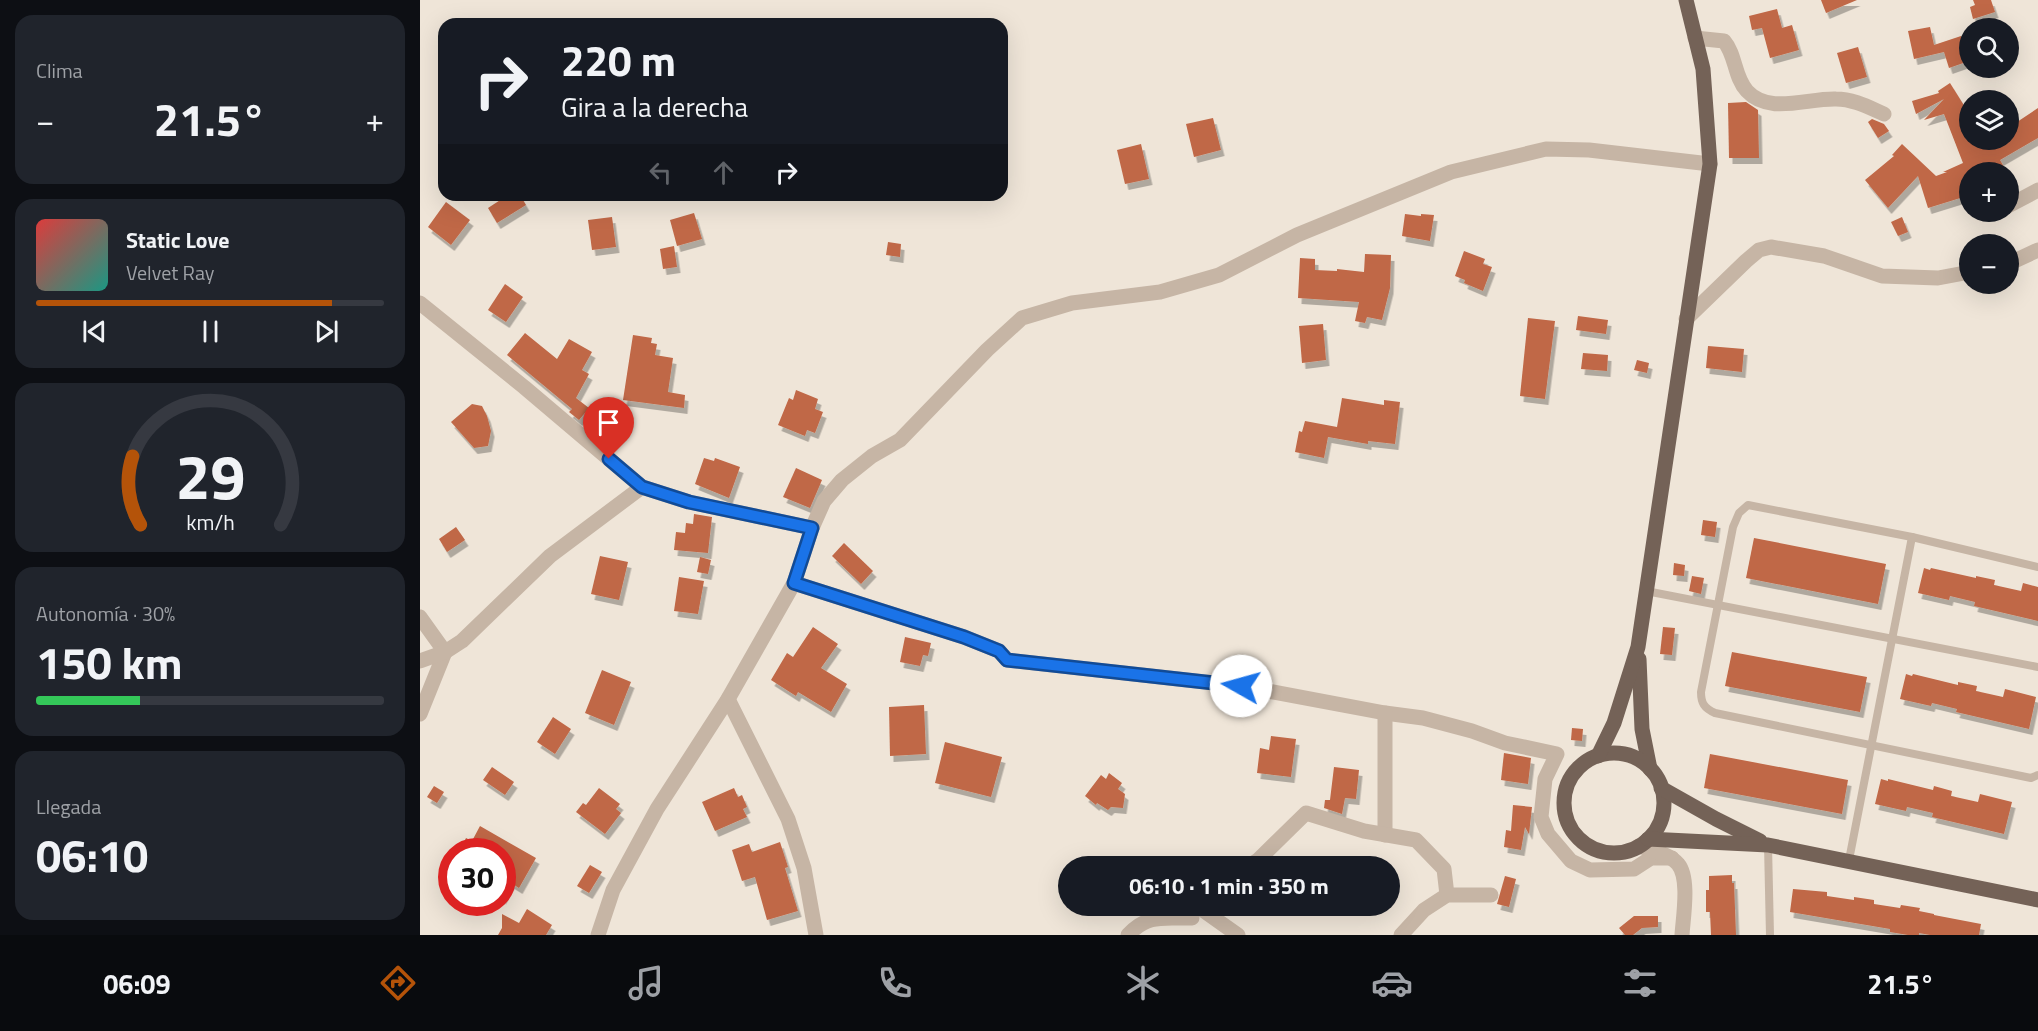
<!DOCTYPE html>
<html lang="es">
<meta charset="utf-8">
<style>
:root{--surface:#171b24;--page:#20242c;--text:#f1f3f6;--muted:#9ea1a6;--line:#363941;--accent:#b45309}
body{margin:0;font-family:"Titillium Web",sans-serif;background:var(--page);color:var(--text);height:100vh;display:flex;flex-direction:column;font-size:22px;white-space:nowrap}
*{box-sizing:border-box;margin:0}
p{font-size:20px;color:var(--muted)}
.icon{flex:none;width:33px;height:33px;fill:none;stroke:currentColor;stroke-width:2;stroke-linecap:round;stroke-linejoin:round}
.map{position:relative;flex:1;overflow:hidden}
.sheet{display:flex;flex-direction:column;gap:15px;padding:15px;background:#0d0f14;width:420px}
.sheet>*{flex:none}
.hud{position:absolute;left:18px;top:18px;width:570px;height:183px;border-radius:18px;box-shadow:0 6px 24px #0002;background:#171b24;color:var(--text);overflow:hidden}
.tools{position:absolute;left:1539px;top:18px;display:grid;gap:12px}
.tools a{display:grid;place-items:center;width:60px;height:60px;border-radius:50%;background:var(--surface);box-shadow:0 6px 24px #0002;font-size:30px}
.speed{position:absolute;left:18px;top:838px;display:flex;gap:12px;font-size:30px;font-weight:700;text-align:center}
.speed>*{display:grid;place-content:center;width:78px;height:78px;border-radius:50%;background:var(--surface);box-shadow:0 6px 24px #0002;line-height:1}
.speed .limit{border:9px solid #d22;background:#fff;color:#111}
.pin{position:absolute;display:grid;place-items:center;width:51px;height:51px;color:#fff;margin:-62px -26px;border-radius:50% 50% 50% 0;rotate:-45deg;box-shadow:0 0 6px #0007}
.pin .icon{rotate:45deg}
.me{position:absolute;width:66px;margin:-33px;rotate:277deg;stroke-linejoin:round;filter:drop-shadow(0 0 4px #0008)}
.turn{display:flex;align-items:center;gap:21px;height:126px;padding:0 24px;font-size:27px}
.turn .icon{width:78px;height:78px;stroke-width:2.5}
.turn b{display:block;font-size:42px;line-height:51px}
.lanes{display:flex;align-items:center;height:57px;padding:0 24px;background:#0003;justify-content:center;gap:30px;direction:ltr}
.lanes .off{opacity:.35}
.big{font-size:45px;font-weight:700;line-height:1.1}
.sheet .tile{flex:1;display:flex;flex-direction:column;justify-content:center;gap:9px;min-width:0;padding:0 21px;border-radius:18px;background:var(--page)}
.sheet .dial{align-items:center;gap:0}
.dial svg{height:156px;overflow:visible;fill:none;stroke:var(--line);stroke-width:7;stroke-linecap:round;text-anchor:middle}
.dial text{fill:var(--text);stroke:none}
.song{display:flex;align-items:center;gap:18px}
.cover{width:72px;height:72px;border-radius:9px;background:linear-gradient(135deg,hsl(0 70% 55%),hsl(170 70% 35%))}
.played{height:6px;border-radius:3px;background:linear-gradient(90deg,var(--accent) 85%,var(--line) 85%)}
.keys{display:flex;justify-content:space-around;direction:ltr}
.heat{display:flex;justify-content:space-between;align-items:center;font-size:33px;direction:ltr}
.charge{height:9px;border-radius:4px;background:linear-gradient(90deg,#34c759 30%,var(--line) 0)}
.trip{position:absolute;left:638px;top:856px;width:342px;height:60px;border-radius:30px;background:var(--surface);box-shadow:0 6px 24px #0002;font-weight:700;line-height:60px;text-align:center}
.tab-bar{display:flex;height:96px;justify-content:space-around;align-items:center;background:#090b0e;color:var(--muted)}
.tab-bar .icon{width:42px;height:42px}
.tab-bar .active{color:var(--accent)}
.tab-bar b{font-size:27px;color:var(--text)}
main{display:flex;flex:1;min-height:0}
.map>svg:first-child{display:block}
.building{fill:#c06746;filter:url(#shadow)}
.lines{fill:none;stroke-linecap:round;stroke-linejoin:round}
.lane{stroke:#c6b5a5;stroke-width:8}
.street{stroke:#c6b5a5;stroke-width:15}
.primary{stroke:#746257;stroke-width:15}
.route-casing{stroke:#114b97;stroke-width:15}
.route{stroke:#1a73e8;stroke-width:10}
</style>
<main>
<section class="sheet">
<div class="tile"><p>Clima</p>
<div class="heat"><a>−</a><b class="big">21.5°</b><a>+</a></div>
</div>
<div class="tile">
<div class="song"><i class="cover"></i><div><b>Static Love</b><p>Velvet Ray</p></div></div>
<div class="played"></div>
<div class="keys"><svg class="icon" aria-label="previous" viewBox="0 0 24 24"><path d="M18 5L8 12l10 7zM5 5v14"/></svg><svg class="icon" aria-label="pause" viewBox="0 0 24 24"><path d="M8 5v14M16 5v14"/></svg><svg class="icon" aria-label="next" viewBox="0 0 24 24"><path d="M6 5l10 7-10 7zM19 5v14"/></svg></div>
</div>
<div class="tile dial"><svg viewBox="0 0 100 80">
<path d="M14 69A42 42 0 1 1 86 69"/>
<path d="M14 69A42 42 0 0 1 10 34" stroke="#b45309"/>
<text x="50" y="56" font-size="32" font-weight="700">29</text>
<text x="50" y="72" font-size="11">km/h</text>
</svg></div>
<div class="tile"><p>Autonomía · 30%</p><b class="big">150 km</b><div class="charge"></div></div>
<div class="tile"><p>Llegada</p><b class="big">06:10</b></div>
</section>
<div class="map">
<svg width="1618" height="935" viewBox="0 0 1618 935">
<defs>
<filter id="shadow"><feDropShadow dx="3.5" dy="6" stdDeviation="0" flood-color="#0004"/></filter>
</defs>
<rect width="100%" height="100%" fill="#efe5d8"/>
<g class="building">
<polygon points="1401,0 1437,0 1406,13"/>
<polygon points="1553,0 1571,0 1575,12 1553,19 1550,7 1555,5"/>
<polygon points="1357,9 1362,28 1372,25 1379,50 1350,58 1342,28 1332,30 1329,16"/>
<polygon points="1510,27 1514,45 1541,36 1549,61 1529,68 1524,52 1494,59 1488,31"/>
<polygon points="1438,47 1447,77 1426,83 1417,53"/>
<polygon points="1530,83 1550,115 1550,140 1588,140 1588,128 1618,108 1618,138 1580,160 1584,167 1575,172 1550,172 1550,195 1508,208 1498,176 1468,208 1445,180 1474,156 1472,155 1482,144 1516,176 1527,172 1523,172 1543,163 1524,114 1504,120 1524,99 1496,114 1492,101 1519,93 1518,91"/>
<polygon points="1326,102 1338,110 1339,158 1309,158 1308,103"/>
<polygon points="793,118 801,150 774,157 766,124"/>
<polygon points="1452,119 1464,124 1469,131 1458,138 1448,122"/>
<polygon points="721,144 729,179 705,184 697,150"/>
<polygon points="88,195 100,195 106,205 77,223 68,208"/>
<polygon points="26,202 50,220 31,245 8,227"/>
<polygon points="274,213 282,239 257,246 250,220"/>
<polygon points="985,214 1001,216 1001,214 1014,215 1010,241 982,236"/>
<polygon points="192,217 196,247 172,250 168,220"/>
<polygon points="1482,217 1488,232 1478,236 1471,222"/>
<polygon points="468,242 481,244 480,257 466,255"/>
<polygon points="254,246 257,267 243,269 240,249"/>
<polygon points="1044,251 1065,259 1063,264 1072,267 1063,291 1044,283 1045,280 1035,276"/>
<polygon points="945,254 971,255 970,288 962,320 947,317 945,323 935,321 939,302 878,298 880,258 895,259 895,270 917,271 917,269 944,272"/>
<polygon points="85,284 103,297 86,322 68,310"/>
<polygon points="1158,316 1188,320 1186,334 1156,330"/>
<polygon points="1108,318 1135,321 1125,399 1100,396"/>
<polygon points="903,324 906,360 882,363 879,326"/>
<polygon points="105,333 137,359 149,339 172,352 162,370 169,374 156,398 169,408 159,420 149,412 152,409 87,355"/>
<polygon points="213,335 232,338 231,343 237,344 235,355 253,358 248,392 265,395 264,408 203,400"/>
<polygon points="1288,346 1324,349 1322,372 1286,368"/>
<polygon points="1163,353 1188,355 1187,371 1161,369"/>
<polygon points="1217,360 1229,363 1227,373 1214,370"/>
<polygon points="376,390 398,399 395,409 403,412 395,433 387,430 385,436 358,425 369,398 373,400"/>
<polygon points="922,398 964,405 964,400 980,402 975,444 948,441 948,444 908,437 904,458 875,452 879,431 882,432 885,421 917,427"/>
<polygon points="52,404 62,406 67,416 71,431 68,446 54,448 31,422"/>
<polygon points="284,458 294,461 295,458 320,467 309,498 275,484"/>
<polygon points="376,468 402,480 390,508 363,497"/>
<polygon points="274,514 292,517 288,553 254,550 256,532 265,533 266,523 273,524"/>
<polygon points="1283,520 1297,522 1295,537 1281,535"/>
<polygon points="36,527 45,540 27,552 19,539"/>
<polygon points="1334,538 1466,564 1458,604 1326,578"/>
<polygon points="424,543 453,571 441,584 412,556"/>
<polygon points="180,556 208,562 199,600 171,594"/>
<polygon points="280,557 291,560 288,574 277,572"/>
<polygon points="1254,563 1265,565 1264,576 1253,575"/>
<polygon points="1504,568 1510,570 1511,568 1556,578 1556,576 1575,580 1574,585 1601,591 1603,583 1618,587 1618,621 1554,606 1555,602 1530,596 1529,600 1498,593"/>
<polygon points="1272,576 1284,578 1281,594 1269,591"/>
<polygon points="259,577 284,581 278,614 254,611"/>
<polygon points="393,627 418,644 401,668 427,684 411,712 378,692 376,696 351,680 367,653 373,657"/>
<polygon points="1243,627 1255,628 1252,655 1240,654"/>
<polygon points="485,637 511,643 508,656 503,655 500,666 480,662"/>
<polygon points="1312,652 1447,677 1440,712 1305,686"/>
<polygon points="182,670 211,682 194,725 165,713"/>
<polygon points="1486,674 1492,676 1493,674 1538,685 1538,682 1557,686 1556,691 1583,697 1585,689 1616,697 1609,729 1536,712 1537,709 1512,703 1511,706 1480,699"/>
<polygon points="504,705 506,754 470,756 469,707"/>
<polygon points="133,717 151,729 135,754 117,742"/>
<polygon points="1152,728 1163,729 1162,741 1151,740"/>
<polygon points="851,736 876,739 871,777 837,773 840,748 849,750"/>
<polygon points="525,742 582,757 571,797 515,783"/>
<polygon points="1084,753 1111,758 1108,784 1081,780"/>
<polygon points="1290,754 1428,780 1422,814 1284,788"/>
<polygon points="72,767 94,782 85,795 63,780"/>
<polygon points="914,767 939,770 936,799 925,798 922,814 904,808 905,800 910,800"/>
<polygon points="689,773 702,783 698,789 705,794 703,808 691,807 688,810 677,803 676,805 665,796 681,775 686,779"/>
<polygon points="1461,779 1468,781 1468,779 1513,790 1514,786 1532,791 1531,796 1558,802 1560,794 1592,802 1584,834 1512,817 1513,813 1487,807 1486,811 1455,804"/>
<polygon points="14,786 24,792 17,803 7,797"/>
<polygon points="179,788 200,804 196,809 201,813 185,834 156,812 163,803 166,805"/>
<polygon points="314,788 318,797 322,795 327,807 323,809 327,817 295,831 282,802"/>
<polygon points="1093,805 1112,807 1109,834 1105,827 1101,850 1084,847 1086,830 1091,831"/>
<polygon points="60,826 116,858 99,888 91,883 82,899 82,852 39,852 46,838 52,841"/>
<polygon points="360,842 368,867 365,868 378,911 347,920 335,877 322,881 312,850 329,844 332,852"/>
<polygon points="170,865 182,872 169,893 157,886"/>
<polygon points="1312,875 1312,883 1314,883 1316,935 1291,935 1290,912 1286,912 1286,890 1289,890 1289,876"/>
<polygon points="1085,876 1096,879 1089,907 1077,904"/>
<polygon points="1373,889 1407,892 1407,896 1434,900 1434,897 1454,900 1454,904 1480,908 1481,905 1500,908 1499,911 1514,914 1514,915 1561,924 1559,935 1510,935 1499,933 1499,935 1488,935 1470,932 1470,929 1370,912"/>
<polygon points="107,909 132,925 126,935 78,935 82,928 82,914 99,923"/>
<polygon points="1214,916 1238,916 1238,927 1222,928 1213,935 1205,935 1199,928"/>
</g>
<g class="lines">
<g class="lane">
<path d="M1618 567 1492 537 1328 505 1319 513 1313 527 1281 692C1281 703 1284 708 1295 713L1611 778 1618 775"/>
<polyline points="1226,591 1618,667"/>
<polyline points="1348,845 1350,935"/>
<polyline points="1429,860 1492,537"/>
</g>
<g class="street">
<path d="M1275 38 1304 41C1316 55 1314 77 1327 91 1349 115 1387 98 1416 99 1433 99 1448 107 1464 114"/>
<polyline points="1588,206 1618,190"/>
<polyline points="1588,264 1618,250"/>
<polyline points="0,303 104,387 222,487 269,502 392,528"/>
<polyline points="1266,319 1326,261 1339,250 1351,247 1404,256 1462,276 1518,278 1550,272"/>
<polyline points="374,583 544,637 579,651 587,660 821,686 965,713 1003,718 1052,731 1085,743 1137,754 1125,779 1121,817 1128,834 1151,861 1170,870 1214,869 1231,858 1252,858"/>
<polyline points="0,617 25,652 0,714"/>
<polyline points="0,661 25,652 42,641 130,556 222,487"/>
<polyline points="308,699 368,819 384,868 396,935"/>
<polyline points="965,835 965,713"/>
<path d="M1219 846C1231 850 1250 854 1258 864 1270 878 1263 918 1262 935"/>
<polyline points="827,867 838,860 886,813 944,831 996,840 1024,869 1027,895"/>
<polyline points="777,906 818,935"/>
<polyline points="178,935 193,890 237,809 308,699 374,583 392,528 404,501 422,480 452,456 480,440 567,350 602,318 652,303 740,292 799,275 877,235 1031,172 1126,149 1169,150 1290,164"/>
<path d="M708 935C729 913 744 919 772 918L761 906"/>
<polyline points="981,935 1004,910 1027,895 1071,895"/>
</g>
<g class="primary">
<polyline points="1219,659 1222,729 1230,769"/>
<circle cx="1194" cy="803" r="50"/>
<polyline points="1178,756 1194,723 1218,647 1290,164 1283,69 1266,0"/>
<polyline points="1241,788 1296,819 1340,841"/>
<polyline points="1228,839 1348,845 1618,900"/>
</g>
</g>
<g class="lines">
<defs>
<polyline id="route" points="189,459 222,487 269,502 392,528 374,583 544,637 579,651 587,660 821,686"/>
</defs>
<use href="#route" class="route-casing"/>
<use href="#route" class="route"/>
</g>
</svg>
<div class="tools">
<a><svg class="icon" aria-label="search" viewBox="0 0 24 24"><circle cx="10" cy="10" r="6"/><path d="M15 15l6 6"/></svg></a>
<a><svg class="icon" aria-label="layers" viewBox="0 0 24 24"><path d="M12 4l9 5-9 5-9-5zM3 14l9 5 9-5"/></svg></a>
<a>+</a>
<a>−</a>
</div>
<div class="speed"><div class="limit">30</div></div>
<div class="pin" style="left:189px;top:459px;background:#d93025"><svg class="icon" aria-label="arrive" viewBox="0 0 24 24"><path d="M6 21V4h12l-3 4 3 4H6"/></svg></div>
<svg class="me" style="left:821px;top:686px" viewBox="-20 -20 40 40"><circle r="19" fill="#fff"/><path d="M0-13L10 11 0 6-10 11z" fill="#1a73e8"/></svg>
<div class="trip">06:10 · 1 min · 350 m</div>
<div class="hud">
<div class="turn"><svg class="icon" aria-label="right" viewBox="0 0 24 24"><path d="M7 20v-9h11M14 6l5 5-5 5"/></svg><div><b>220 m</b>Gira a la derecha</div></div>
<div class="lanes"><svg class="icon off" aria-label="left" viewBox="0 0 24 24"><path d="M17 20v-9H6M10 6l-5 5 5 5"/></svg><svg class="icon off" aria-label="ahead" viewBox="0 0 24 24"><path d="M12 20V5M6 11l6-6 6 6"/></svg><svg class="icon" aria-label="right" viewBox="0 0 24 24"><path d="M7 20v-9h11M14 6l5 5-5 5"/></svg></div>
</div>
</div>
</main>
<nav class="tab-bar">
<b>06:09</b>
<svg class="icon active" aria-label="directions" viewBox="0 0 24 24"><path d="M12 3l9 9-9 9-9-9zM9 14v-3h6M13 9l2 2-2 2"/></svg>
<svg class="icon" aria-label="music" viewBox="0 0 24 24"><path d="M9 18V5l10-2v13"/><circle cx="6" cy="18" r="3"/><circle cx="16" cy="16" r="3"/></svg>
<svg class="icon" aria-label="phone" viewBox="0 0 24 24"><path d="M5 4h4l2 5-3 2q2 4 5 5l2-3 5 2v4C11 20 4 13 5 4z"/></svg>
<svg class="icon" aria-label="climate" viewBox="0 0 24 24"><path d="M12 3v18M4 7l16 10M4 17L20 7"/></svg>
<svg class="icon" aria-label="car" viewBox="0 0 24 24"><path d="M5 17H2v-5l4-1 3-4h7l3 4 3 1v5h-3M9 17h6M6 11h13"/><circle cx="7" cy="17" r="2"/><circle cx="17" cy="17" r="2"/></svg>
<svg class="icon" aria-label="filters" viewBox="0 0 24 24"><path d="M4 7h16M4 17h16"/><circle cx="9" cy="7" r="2"/><circle cx="15" cy="17" r="2"/></svg>
<b>21.5°</b>
</nav>
